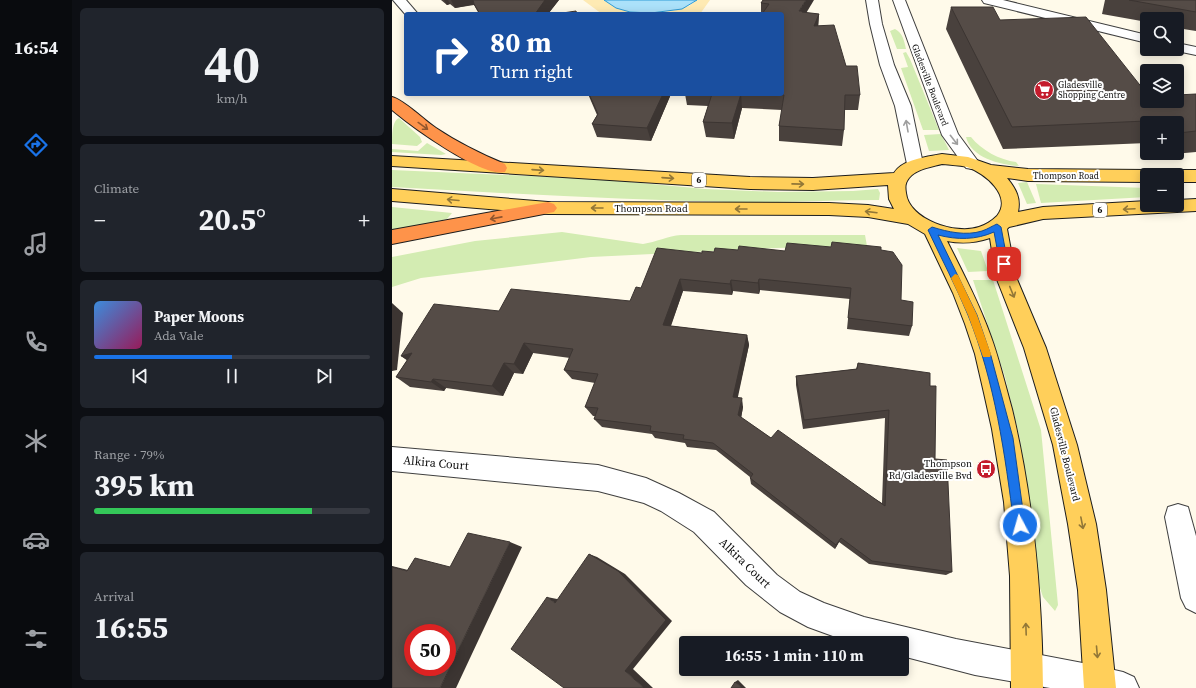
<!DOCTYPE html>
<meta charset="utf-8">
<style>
:root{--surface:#171b24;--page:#20242c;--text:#f1f3f6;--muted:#9ea1a6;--line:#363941;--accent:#1a73e8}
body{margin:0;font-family:"Source Serif 4",serif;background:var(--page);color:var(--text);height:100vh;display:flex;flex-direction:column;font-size:15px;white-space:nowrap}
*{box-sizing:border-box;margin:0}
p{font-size:13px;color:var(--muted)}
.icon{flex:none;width:22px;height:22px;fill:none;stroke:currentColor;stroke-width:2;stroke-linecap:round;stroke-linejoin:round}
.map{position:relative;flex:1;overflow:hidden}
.details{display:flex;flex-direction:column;gap:8px;padding:8px;background:#0d0f14;width:320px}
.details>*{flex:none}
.top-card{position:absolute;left:12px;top:12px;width:380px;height:84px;border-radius:4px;box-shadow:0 2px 10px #0003;background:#1a4fa0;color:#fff;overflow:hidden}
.tools{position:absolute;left:748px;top:12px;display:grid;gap:8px}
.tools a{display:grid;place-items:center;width:44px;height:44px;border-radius:4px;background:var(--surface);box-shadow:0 2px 10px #0003;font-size:20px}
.speed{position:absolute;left:12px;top:624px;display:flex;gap:8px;font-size:20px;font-weight:700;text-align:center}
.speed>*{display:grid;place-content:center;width:52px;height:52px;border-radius:50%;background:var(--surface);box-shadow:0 2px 10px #0003;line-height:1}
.speed .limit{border:6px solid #d22;background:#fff;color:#111}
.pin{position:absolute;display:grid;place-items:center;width:34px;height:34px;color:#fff;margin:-17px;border-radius:8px;box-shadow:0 2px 6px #0006}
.me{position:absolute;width:44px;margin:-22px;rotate:354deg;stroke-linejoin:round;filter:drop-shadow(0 0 3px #0008)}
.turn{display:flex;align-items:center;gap:14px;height:84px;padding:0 20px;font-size:18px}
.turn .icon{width:52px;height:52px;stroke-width:2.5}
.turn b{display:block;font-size:28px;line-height:34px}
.big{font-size:30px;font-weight:700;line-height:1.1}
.details .card{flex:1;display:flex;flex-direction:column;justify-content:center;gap:6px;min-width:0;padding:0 14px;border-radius:6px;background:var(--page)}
.details .dial{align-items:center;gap:0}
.dial b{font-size:52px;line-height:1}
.song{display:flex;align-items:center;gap:12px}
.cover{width:48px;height:48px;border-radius:6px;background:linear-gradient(135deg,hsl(210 70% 55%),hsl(330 70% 35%))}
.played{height:4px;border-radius:2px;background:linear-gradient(90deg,var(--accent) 50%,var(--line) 50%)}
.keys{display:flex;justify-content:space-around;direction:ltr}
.heat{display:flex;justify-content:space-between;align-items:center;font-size:22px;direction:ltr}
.charge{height:6px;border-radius:3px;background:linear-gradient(90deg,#34c759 79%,var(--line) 0)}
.trip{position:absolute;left:287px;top:636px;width:230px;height:40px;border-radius:4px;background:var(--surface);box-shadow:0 2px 10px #0003;font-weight:700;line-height:40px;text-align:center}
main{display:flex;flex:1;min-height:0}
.menu{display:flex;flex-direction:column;width:72px;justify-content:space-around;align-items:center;background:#090b0e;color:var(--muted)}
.menu .icon{width:28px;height:28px}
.menu .on{color:var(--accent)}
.menu b{font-size:18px;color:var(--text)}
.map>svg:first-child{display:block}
.green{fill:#d3ecb2}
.sand{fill:#feeab3}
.water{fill:#abe1fa;stroke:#2e9bd6}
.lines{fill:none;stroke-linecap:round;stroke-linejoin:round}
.minor-casing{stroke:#3f3f3f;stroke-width:2}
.major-casing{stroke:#1d1d1d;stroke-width:2}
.highway-casing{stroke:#1d1d1d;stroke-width:2}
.minor{fill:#fff;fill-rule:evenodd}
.major{fill:#ffcf5a;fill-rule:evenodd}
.highway{fill:#fe934a;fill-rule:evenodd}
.wall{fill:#49413d}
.shaded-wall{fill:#3c3532}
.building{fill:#554c47;stroke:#3c3532;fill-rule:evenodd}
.oneway{stroke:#91562e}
.oneway2{stroke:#9e9e9e}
.oneway3{stroke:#927737}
.route{fill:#1a73e8;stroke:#114b97}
.slow{fill:#f59e0b}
.labels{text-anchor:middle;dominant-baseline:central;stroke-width:4;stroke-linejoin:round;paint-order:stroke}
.far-street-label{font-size:9px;fill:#0c0c0c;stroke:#fff}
.far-poi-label{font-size:9px;fill:#0c0c0c;stroke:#fff;text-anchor:start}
.shield{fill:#fff;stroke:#555;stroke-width:1}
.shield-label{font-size:9px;font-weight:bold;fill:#0c0c0c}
.street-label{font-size:10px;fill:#0c0c0c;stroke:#fff}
.poi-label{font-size:10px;fill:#0c0c0c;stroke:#fff;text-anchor:end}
.near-street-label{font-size:12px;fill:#0c0c0c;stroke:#fff}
</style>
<main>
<nav class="menu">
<b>16:54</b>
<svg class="icon on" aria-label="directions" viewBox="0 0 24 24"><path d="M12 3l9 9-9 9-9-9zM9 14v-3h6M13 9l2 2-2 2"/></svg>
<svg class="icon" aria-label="music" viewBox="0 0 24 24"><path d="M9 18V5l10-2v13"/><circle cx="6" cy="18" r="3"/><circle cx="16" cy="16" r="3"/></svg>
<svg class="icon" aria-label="phone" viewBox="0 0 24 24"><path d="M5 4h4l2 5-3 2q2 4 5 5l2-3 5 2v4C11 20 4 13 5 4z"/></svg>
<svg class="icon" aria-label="climate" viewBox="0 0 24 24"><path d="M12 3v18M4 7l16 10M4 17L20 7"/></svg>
<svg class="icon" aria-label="car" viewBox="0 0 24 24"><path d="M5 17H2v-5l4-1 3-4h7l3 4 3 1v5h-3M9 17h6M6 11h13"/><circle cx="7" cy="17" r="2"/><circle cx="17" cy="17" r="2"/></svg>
<svg class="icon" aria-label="filters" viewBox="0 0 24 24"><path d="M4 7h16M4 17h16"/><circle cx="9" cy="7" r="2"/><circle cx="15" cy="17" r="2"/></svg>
</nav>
<section class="details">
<div class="card dial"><b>40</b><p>km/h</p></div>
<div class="card"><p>Climate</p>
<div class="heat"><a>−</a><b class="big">20.5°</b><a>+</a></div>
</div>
<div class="card">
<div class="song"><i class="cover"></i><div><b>Paper Moons</b><p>Ada Vale</p></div></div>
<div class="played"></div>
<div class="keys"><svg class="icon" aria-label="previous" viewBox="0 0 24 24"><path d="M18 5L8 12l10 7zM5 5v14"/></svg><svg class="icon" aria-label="pause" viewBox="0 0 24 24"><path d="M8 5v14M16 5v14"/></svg><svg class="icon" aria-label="next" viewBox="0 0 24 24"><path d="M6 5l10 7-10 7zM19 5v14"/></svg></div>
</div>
<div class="card"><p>Range · 79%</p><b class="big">395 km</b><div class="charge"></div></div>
<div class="card"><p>Arrival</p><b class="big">16:55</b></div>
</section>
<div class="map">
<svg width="804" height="688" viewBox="0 0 804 688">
<rect width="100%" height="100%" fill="#fffaea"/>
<g class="green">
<path d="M503 29C511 33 512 41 514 49H505L498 31Z"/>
<polygon points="514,52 518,59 547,130 531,130 509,68 516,67 511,53"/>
<path d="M7 118 28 137 30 142 25 146 0 144C0 135 0 121 7 118Z"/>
<polygon points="549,134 557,150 537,151 532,135"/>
<path d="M574 137H579C589 150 608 160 624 162L627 166C609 165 579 158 574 137Z"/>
<polygon points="35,143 54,154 49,155 0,152 0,149 26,151"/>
<path d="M0 170 206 179 313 189 386 192 461 191 486 189 488 193 487 200C438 200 389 203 339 202 226 200 113 193 0 187Z"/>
<polygon points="635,182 644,203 635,204 626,183"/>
<polygon points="644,184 755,188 755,197 649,203"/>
<polygon points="0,207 60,213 55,219 0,231"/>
<path d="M170 232 251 244C264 242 276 236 289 235H473L475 246 384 248 199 257 29 278 0 287V257L83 241Z"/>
<polygon points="565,248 589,251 596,271 576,272"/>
<polygon points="581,280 601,280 649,430 666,605 663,611 651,597 648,588 628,439 613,377"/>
</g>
<polygon class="sand" points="191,0 212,0 224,8 238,12 259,13 281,11 297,6 305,0 318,0 308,14 210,14"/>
<polygon class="water" points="212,0 305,0 290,9 259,13 238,12 224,8"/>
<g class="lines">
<defs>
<g id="minor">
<polygon points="1,0 14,0 26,14 14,15"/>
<polygon points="474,0 486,0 490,24 502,65 519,106 531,164 529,168 523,169 517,168 515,164 503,106 488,65 478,24"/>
<polygon points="501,0 513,0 566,134 588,164 586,168 580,169 574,168 550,135"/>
<polygon points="590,0 611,0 755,35 755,43 592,3"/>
<polygon points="785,43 804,47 804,55 780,50 785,49"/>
<polygon points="0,447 206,465 254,478 287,493 322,512 385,575 408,592 432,603 472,617 564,639 696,664 731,672 742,677 747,688 658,688 583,675 510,656 510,643 460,643 416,627 388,612 354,585 302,532 269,511 252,503 206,491 0,471"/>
<polygon points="786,504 796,507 804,536 804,613 794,608 789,598 773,517 776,507"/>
</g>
<g id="major">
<path d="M550 154 576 157 599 165 636 169 755 170 761 172 763 175H755V182L636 181 615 178C624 189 629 198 626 212L651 207 755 201V205H785V200L804 199V211L651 219 617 227 615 229 624 277 654 348 685 445 704 524 714 590 724 688H692L686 590 676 524 661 445 632 348 604 277 598 238C583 243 570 244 555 241 570 271 586 301 598 334 607 358 613 384 620 409 642 501 650 594 651 688H619L618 576 612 502 600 429 592 393 583 354 573 324 561 293 533 234 516 224 476 217 437 215 156 214 0 201V189L156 202 437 203 476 205 502 209 497 199 496 185 421 190 358 189 0 166V156L358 177 421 178 502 173C511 159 534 157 550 154ZM550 164C558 165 567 165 575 167 593 173 621 196 605 216 600 221 593 225 587 227 564 235 517 220 514 193 513 187 513 183 517 178 524 169 539 167 550 164Z"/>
<polygon points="785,170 804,170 804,182 785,182 785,175 777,175 779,172"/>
</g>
<g id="highway">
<path d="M0 97C12 100 32 120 44 128 65 142 89 154 113 164L115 168 113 172C90 178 19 126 0 110Z"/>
<polygon points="156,202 162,204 165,208 162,212 0,244 0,230"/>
</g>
</defs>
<use href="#minor" class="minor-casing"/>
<use href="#major" class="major-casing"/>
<use href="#highway" class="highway-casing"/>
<use href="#minor" class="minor"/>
<use href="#major" class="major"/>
<use href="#highway" class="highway"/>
</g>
<g class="wall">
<polygon points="49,0 167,0 156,14 87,14 82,5 63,8 58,4 55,5"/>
<polygon points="371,0 415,13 427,14 426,26 454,66 468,95 466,110 452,110 452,130 450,146 387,141 387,126 390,110 350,108 342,139 314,137 311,122 316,106 295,105 293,94 390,94 390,14 369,14 369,3"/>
<polygon points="713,0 804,0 804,31 785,28 785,19 755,19 755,22 710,14"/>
<polygon points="559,7 608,20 755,101 804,94 804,152 770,155 769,153 785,153 785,123 755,123 755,143 611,149 554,29"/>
<polygon points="196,94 279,94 259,141 205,137 200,124 205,115"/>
<polygon points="439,247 489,250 509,300 520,326 517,336 455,329 458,299 368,290 367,294 341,291 340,295 291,291 279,326 355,335 357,345 345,398 351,407 349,418 379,438 490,503 493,418 411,429 404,385 404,376 464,369 466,363 538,386 543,459 560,572 554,575 477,564 447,542 443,549 359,484 358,478 358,477 324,450 295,447 293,443 263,438 260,434 210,427 202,419 204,416 201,416 193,407 203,383 180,379 172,370 178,358 141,353 131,374 122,373 111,396 54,388 52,391 18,387 4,377 15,360 9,356 107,311 238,301 249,288 310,253 346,250 393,251"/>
</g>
<g class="shaded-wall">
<polygon points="52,0 56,0 58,4 55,5"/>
<polygon points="59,0 82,0 84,4 63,8"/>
<polygon points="153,0 167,0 156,14 143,14"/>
<polygon points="414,0 422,0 410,20 407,11"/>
<polygon points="427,14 426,30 422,26"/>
<polygon points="271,94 279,94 259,141 255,128"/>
<polygon points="349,94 350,108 342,139 340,123"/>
<polygon points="288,279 291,291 275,336 271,325"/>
<polygon points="367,279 368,290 367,294 366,283"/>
<polygon points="339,280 341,291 340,295 338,284"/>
<polygon points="0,303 11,313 5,370 0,371"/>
<polygon points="355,335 357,345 344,406 341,397"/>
<polygon points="132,343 141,353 131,374 122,364"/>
<polygon points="20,353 22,365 9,356"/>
<polygon points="112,363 122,373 111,396 100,386"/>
<polygon points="41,379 54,388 52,391 39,382"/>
<polygon points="350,398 351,407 348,424 346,415"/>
<polygon points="449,538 447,542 443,549 444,545"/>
<polygon points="118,542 130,547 64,688 48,688"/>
<polygon points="197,554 205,557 233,574 280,621 241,669 261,688 252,688 233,671"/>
<polygon points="0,566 32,574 15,571 0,567"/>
<polygon points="155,597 165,599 173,605 163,603"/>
<polygon points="346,680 354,688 350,688 343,682"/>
</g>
<g class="building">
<polygon points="81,0 153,0 143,14 88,14 82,4"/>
<polygon points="371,0 414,0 407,11 410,11 410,12 427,14 422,26 442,25 454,66 465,66 468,95 453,95 452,130 387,126 392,95 377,94 390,94 390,14 370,14 377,4 369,3"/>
<polygon points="737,0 804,0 804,12"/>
<polygon points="559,7 601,7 608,20 694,17 755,94 755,101 785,101 785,95 804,94 804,131 787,133 785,130 785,123 778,123 776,120 620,127"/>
<polygon points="184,11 185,14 164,14"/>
<polygon points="197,94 271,94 255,128 200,124 206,114"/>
<polygon points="320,94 349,94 340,123 311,122"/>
<polygon points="440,242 489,247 489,250 501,252 510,265 509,300 521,302 520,326 456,318 459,288 367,279 366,283 339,280 338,284 288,279 271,325 355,335 341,397 350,398 346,415 379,438 386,430 493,506 497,410 412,420 404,376 465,369 466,363 538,373 538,386 544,386 543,459 555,460 560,572 480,561 449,538 444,545 358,478 361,474 321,443 291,439 292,435 258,431 259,426 202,419 206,408 193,407 206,374 172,370 181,349 132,343 122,364 112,363 100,386 41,379 39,382 4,377 20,353 9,356 42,304 107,311 119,289 238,301 244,287 249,288 265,248 310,253 310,251 322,252 323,248 346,250 347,246 393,251 395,243 439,247"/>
<path d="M76 533 118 542 48 688H0V567L15 571 23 558 58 567ZM21 633H55V667H21Z"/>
<polygon points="197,554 226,571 274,620 233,671 252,688 172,688 119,649 155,597 163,603"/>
<polygon points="343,682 350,688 339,688"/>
</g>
<defs><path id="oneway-shaft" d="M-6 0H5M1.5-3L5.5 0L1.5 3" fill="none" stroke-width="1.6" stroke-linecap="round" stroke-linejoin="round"/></defs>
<g class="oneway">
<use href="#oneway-shaft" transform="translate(31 126) rotate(36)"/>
<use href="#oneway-shaft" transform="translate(104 218) rotate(169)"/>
</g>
<g class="oneway2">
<use href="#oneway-shaft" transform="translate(515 126) rotate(-100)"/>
<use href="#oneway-shaft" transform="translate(562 140) rotate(52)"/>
</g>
<g class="oneway3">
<use href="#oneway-shaft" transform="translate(146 170) rotate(4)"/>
<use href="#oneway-shaft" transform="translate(276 178) rotate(4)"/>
<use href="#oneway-shaft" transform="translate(406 184) rotate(1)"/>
<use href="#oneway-shaft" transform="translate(61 200) rotate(-175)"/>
<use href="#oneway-shaft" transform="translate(205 208) rotate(-180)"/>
<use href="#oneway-shaft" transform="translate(349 209) rotate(-180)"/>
<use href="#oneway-shaft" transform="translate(737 209) rotate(177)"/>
<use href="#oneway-shaft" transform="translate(479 212) rotate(-173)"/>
<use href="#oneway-shaft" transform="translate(620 292) rotate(68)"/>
<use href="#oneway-shaft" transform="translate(690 523) rotate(79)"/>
<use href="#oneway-shaft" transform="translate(634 629) rotate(-92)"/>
<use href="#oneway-shaft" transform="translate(705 652) rotate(85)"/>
</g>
<path class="route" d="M605 224 609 227 616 264 612 268 608 264 602 232C584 240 565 240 546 235L585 315 599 356 621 438 633 525 631 529 628 530 624 529 622 525C613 454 603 382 576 315 564 286 549 258 536 230L540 227C556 232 574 236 590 231 596 229 600 226 605 224Z"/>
<polygon class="slow" points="563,274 566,275 585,315 599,354 598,357 591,357 590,354 576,315 559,278"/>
<defs>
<symbol id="supermarket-disc" viewBox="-11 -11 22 22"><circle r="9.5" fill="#c41b2c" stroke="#fff"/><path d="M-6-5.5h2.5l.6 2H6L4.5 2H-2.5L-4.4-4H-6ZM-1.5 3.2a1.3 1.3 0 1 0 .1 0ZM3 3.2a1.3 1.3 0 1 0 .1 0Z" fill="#fff"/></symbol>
<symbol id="bus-disc" viewBox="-11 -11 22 22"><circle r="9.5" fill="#c41b2c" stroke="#fff"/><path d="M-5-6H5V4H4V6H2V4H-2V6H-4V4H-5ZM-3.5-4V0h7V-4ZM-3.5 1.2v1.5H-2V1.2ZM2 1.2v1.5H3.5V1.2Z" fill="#fff"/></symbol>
</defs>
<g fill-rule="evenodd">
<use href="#supermarket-disc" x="641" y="79" width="22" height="22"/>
<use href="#bus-disc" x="583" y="458" width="22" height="22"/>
</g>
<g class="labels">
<g class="far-street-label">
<text transform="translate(538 85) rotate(69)">Gladesville Boulevard</text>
<text x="674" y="176">Thompson Road</text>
</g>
<g class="far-poi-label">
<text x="666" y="85">Gladesville<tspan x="666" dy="10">Shopping Centre</tspan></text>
</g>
<g class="shield">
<rect x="300" y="173" width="14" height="14" rx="3"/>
<rect x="701" y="203" width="14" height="14" rx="3"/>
</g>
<g class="shield-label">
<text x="307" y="180">6</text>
<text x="708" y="210">6</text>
</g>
<g class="street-label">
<text x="259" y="208">Thompson Road</text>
<text transform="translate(673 454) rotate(76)">Gladesville Boulevard</text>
</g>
<g class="poi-label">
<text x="580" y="463">Thompson<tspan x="580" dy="12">Rd/Gladesville Bvd</tspan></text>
</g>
<g class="near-street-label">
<text transform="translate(44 463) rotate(5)">Alkira Court</text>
<text transform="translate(353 563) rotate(44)">Alkira Court</text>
</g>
</g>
</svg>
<div class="tools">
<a><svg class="icon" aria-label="search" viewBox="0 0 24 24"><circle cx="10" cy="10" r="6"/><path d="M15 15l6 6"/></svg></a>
<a><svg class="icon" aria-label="layers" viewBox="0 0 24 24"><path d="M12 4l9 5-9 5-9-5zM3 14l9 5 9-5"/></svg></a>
<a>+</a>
<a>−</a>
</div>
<div class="speed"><div class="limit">50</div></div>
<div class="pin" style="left:612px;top:264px;background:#d93025"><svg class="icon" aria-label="arrive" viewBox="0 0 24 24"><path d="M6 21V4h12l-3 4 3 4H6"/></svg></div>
<svg class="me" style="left:628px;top:525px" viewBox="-20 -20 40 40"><circle r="17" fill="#1a73e8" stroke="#fff" stroke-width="3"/><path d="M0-11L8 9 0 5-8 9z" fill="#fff"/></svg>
<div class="trip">16:55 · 1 min · 110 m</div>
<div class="top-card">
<div class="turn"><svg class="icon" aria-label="right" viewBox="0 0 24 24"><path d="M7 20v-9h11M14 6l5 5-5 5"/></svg><div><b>80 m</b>Turn right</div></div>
</div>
</div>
</main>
